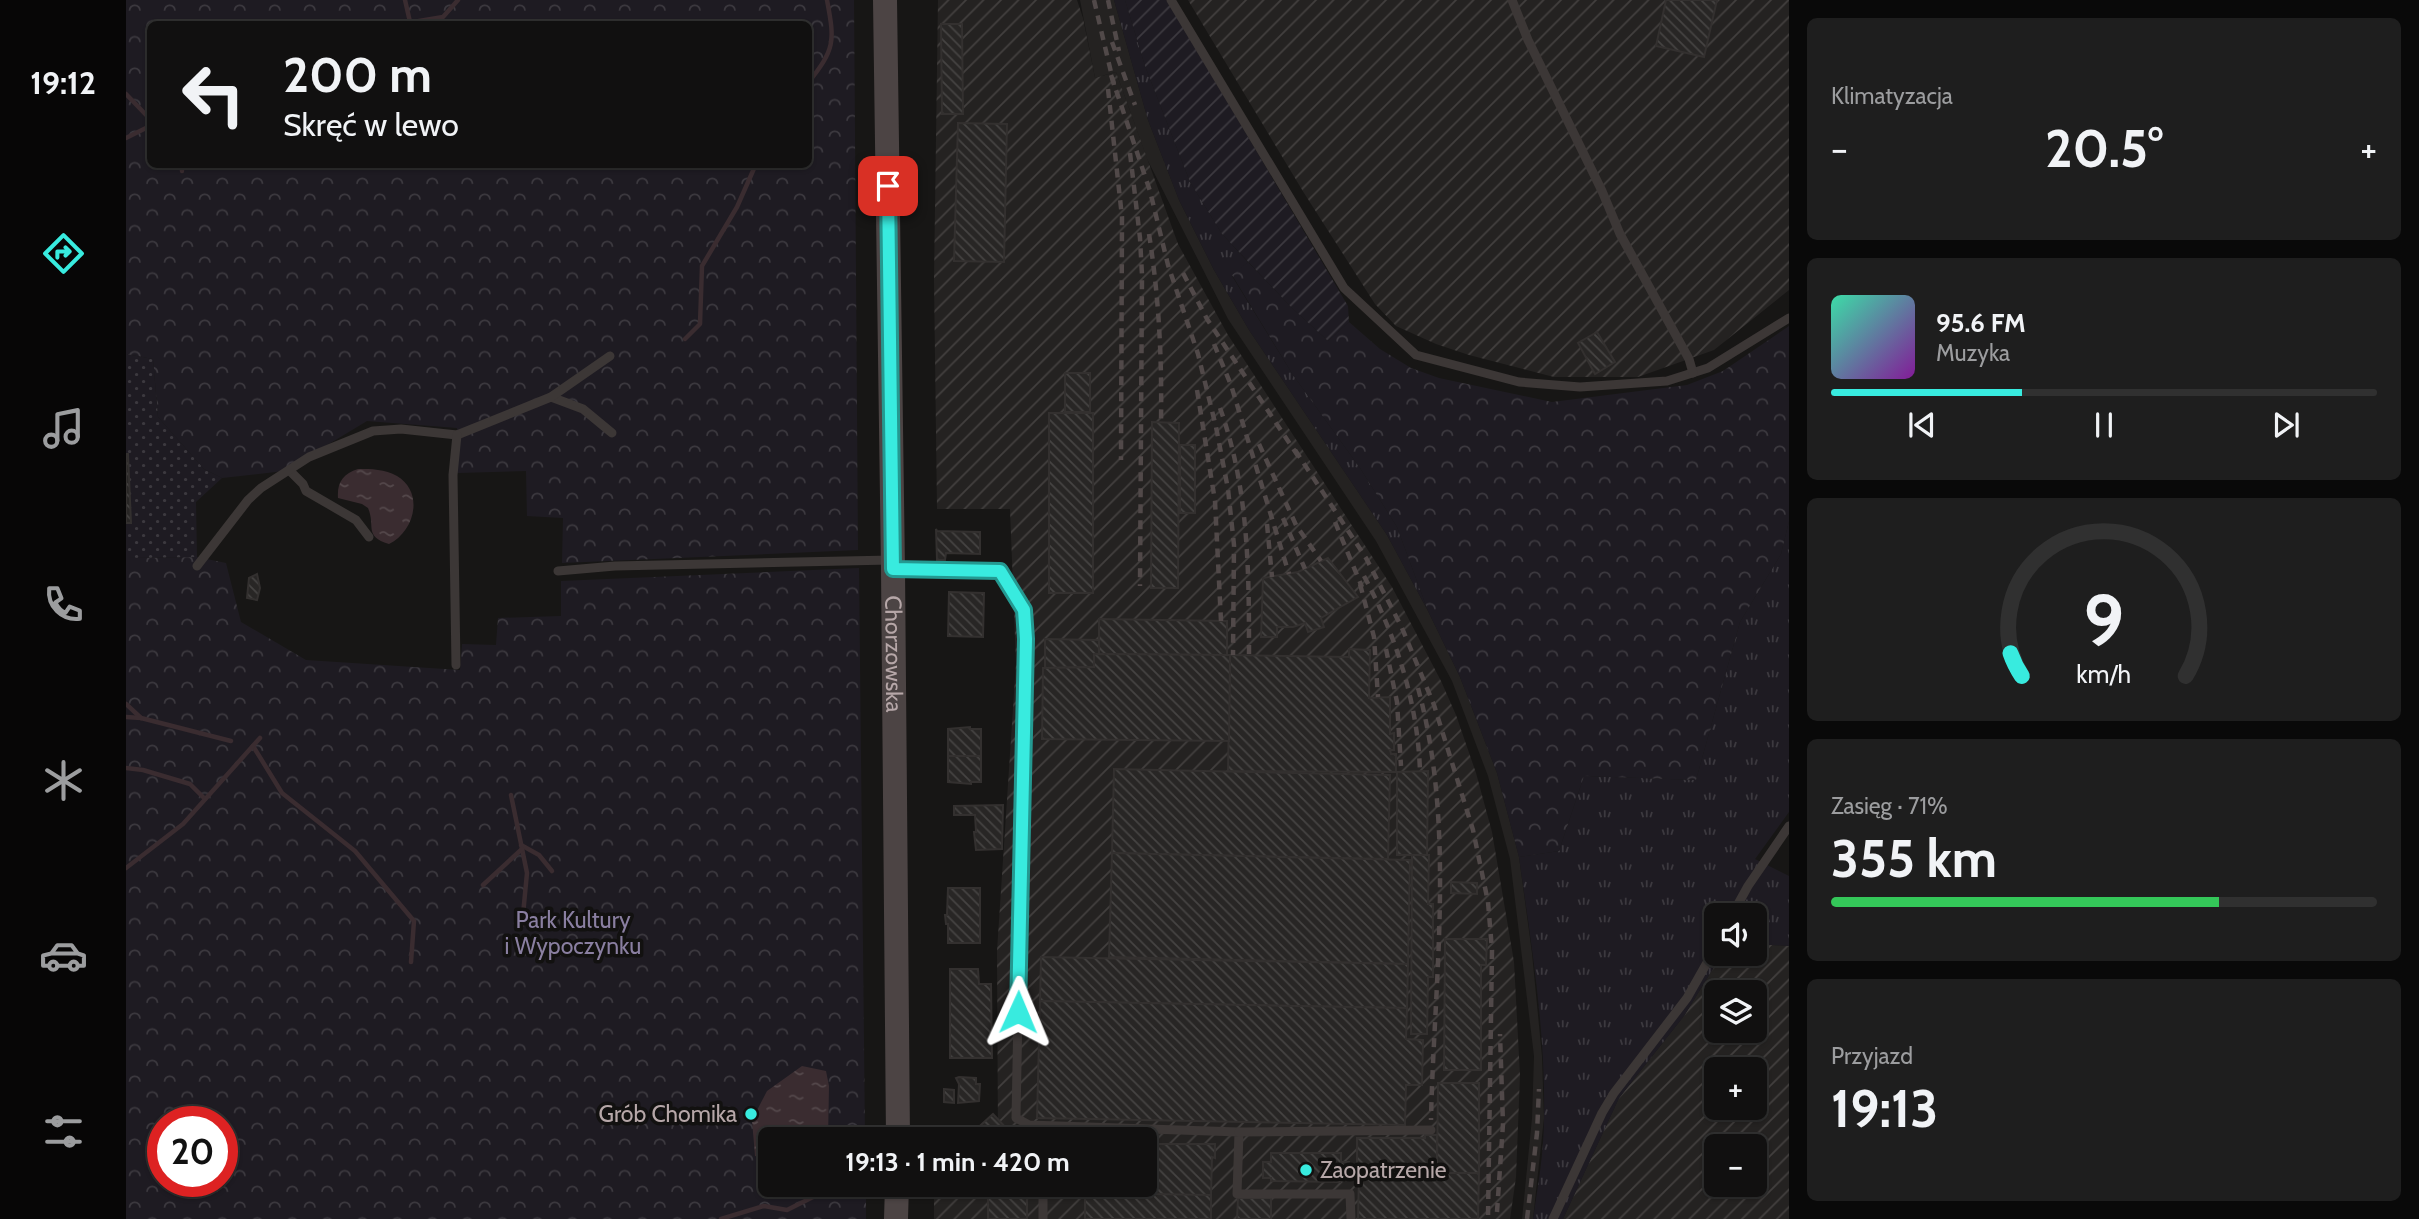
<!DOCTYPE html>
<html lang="pl">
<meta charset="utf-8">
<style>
:root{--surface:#111010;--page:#1e1e1e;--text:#f1f3f6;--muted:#9c9d9f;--line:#303030;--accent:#38ebdf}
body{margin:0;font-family:Cabin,sans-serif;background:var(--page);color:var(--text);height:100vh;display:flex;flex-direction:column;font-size:26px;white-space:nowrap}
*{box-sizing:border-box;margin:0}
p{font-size:23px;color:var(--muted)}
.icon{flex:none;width:38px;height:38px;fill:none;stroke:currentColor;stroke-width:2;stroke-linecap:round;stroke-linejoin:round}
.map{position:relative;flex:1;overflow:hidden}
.sheet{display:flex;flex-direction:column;gap:18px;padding:18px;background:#090909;width:630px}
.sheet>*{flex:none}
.banner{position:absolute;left:21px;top:21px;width:665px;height:147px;border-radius:10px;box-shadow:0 2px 5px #0004,0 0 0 2px var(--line);background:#111010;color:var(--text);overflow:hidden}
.fabs{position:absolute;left:1578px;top:903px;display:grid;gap:14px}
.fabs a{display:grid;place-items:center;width:63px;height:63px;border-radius:10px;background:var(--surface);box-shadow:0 2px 5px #0004,0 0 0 2px var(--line);font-size:35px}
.speed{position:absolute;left:21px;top:1106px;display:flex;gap:14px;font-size:35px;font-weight:700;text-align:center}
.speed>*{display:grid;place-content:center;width:91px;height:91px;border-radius:50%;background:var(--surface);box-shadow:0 2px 5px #0004,0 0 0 2px var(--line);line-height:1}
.speed .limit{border:10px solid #d22;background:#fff;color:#111}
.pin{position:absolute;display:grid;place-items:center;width:60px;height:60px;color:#fff;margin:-30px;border-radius:14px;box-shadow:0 4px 10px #0006}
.me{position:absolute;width:77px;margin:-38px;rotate:1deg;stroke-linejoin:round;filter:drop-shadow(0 0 5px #0008)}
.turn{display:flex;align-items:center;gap:24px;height:147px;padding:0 21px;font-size:32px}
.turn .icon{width:91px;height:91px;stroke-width:2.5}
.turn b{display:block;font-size:49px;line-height:60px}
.big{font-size:52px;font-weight:800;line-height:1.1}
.sheet .card{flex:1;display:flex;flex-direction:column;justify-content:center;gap:10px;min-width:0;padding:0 24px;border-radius:10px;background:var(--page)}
.sheet .dial{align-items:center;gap:0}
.dial svg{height:182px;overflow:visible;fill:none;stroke:var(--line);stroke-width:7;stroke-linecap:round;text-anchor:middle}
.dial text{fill:var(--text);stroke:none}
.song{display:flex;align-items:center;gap:21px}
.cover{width:84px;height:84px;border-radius:10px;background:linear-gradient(135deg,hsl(160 70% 55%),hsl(290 70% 35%))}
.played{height:7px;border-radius:4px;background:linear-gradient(90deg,var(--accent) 35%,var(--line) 35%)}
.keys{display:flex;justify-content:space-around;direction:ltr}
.heat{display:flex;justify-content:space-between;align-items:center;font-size:38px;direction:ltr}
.charge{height:10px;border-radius:5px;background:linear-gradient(90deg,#34c759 71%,var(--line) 0)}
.trip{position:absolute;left:632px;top:1127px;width:399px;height:70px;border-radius:10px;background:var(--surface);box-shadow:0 2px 5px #0004,0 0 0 2px var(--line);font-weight:800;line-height:70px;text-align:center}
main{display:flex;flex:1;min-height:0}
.dock{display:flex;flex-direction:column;width:126px;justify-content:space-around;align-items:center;background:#070606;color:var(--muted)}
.dock .icon{width:49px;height:49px}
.dock .current{color:var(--accent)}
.dock b{font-size:32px;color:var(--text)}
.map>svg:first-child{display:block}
.built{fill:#242221}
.industrial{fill:url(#industrial-furrows);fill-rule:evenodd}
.grass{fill:url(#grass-tufts)}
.forest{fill:url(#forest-crowns);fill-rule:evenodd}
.park{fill:url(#park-dots)}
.garden{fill:url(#garden-furrows)}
.water{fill:url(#water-ripples)}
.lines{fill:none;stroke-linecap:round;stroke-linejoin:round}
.stream{stroke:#3a2c30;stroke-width:4.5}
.building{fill:url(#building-back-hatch);stroke:#33302f;stroke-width:2}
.service{stroke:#3c3736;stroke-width:9}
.secondary{stroke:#4c4444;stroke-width:24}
.rail{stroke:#514949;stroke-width:4.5;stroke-dasharray:9 7;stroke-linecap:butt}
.route-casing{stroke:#249991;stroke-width:18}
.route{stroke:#38ebdf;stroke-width:12}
.poi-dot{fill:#38ebdf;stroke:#121110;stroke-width:2.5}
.labels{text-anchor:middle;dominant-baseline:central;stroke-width:7;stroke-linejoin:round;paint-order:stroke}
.street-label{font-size:23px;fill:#b6a7a8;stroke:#121110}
.park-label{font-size:23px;fill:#8a7fa1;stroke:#121110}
.poi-label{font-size:23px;fill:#b6a7a8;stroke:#121110;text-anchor:end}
</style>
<main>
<nav class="dock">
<b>19:12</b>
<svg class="icon current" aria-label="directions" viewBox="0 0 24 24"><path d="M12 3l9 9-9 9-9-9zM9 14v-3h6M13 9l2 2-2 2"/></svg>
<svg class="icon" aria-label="music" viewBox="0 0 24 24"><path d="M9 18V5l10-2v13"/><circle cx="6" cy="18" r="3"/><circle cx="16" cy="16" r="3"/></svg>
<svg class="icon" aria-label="phone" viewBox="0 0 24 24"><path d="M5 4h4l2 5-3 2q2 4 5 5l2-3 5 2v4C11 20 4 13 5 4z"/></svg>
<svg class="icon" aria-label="climate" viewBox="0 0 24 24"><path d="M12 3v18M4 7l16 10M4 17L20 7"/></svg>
<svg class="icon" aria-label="car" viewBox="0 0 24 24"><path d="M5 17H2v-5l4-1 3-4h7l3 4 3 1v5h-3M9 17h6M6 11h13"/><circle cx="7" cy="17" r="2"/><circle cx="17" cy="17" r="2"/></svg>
<svg class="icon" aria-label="filters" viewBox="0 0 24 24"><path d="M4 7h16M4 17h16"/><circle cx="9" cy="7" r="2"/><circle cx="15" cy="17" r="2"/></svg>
</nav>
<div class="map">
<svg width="1663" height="1219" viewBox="0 0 1663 1219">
<defs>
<pattern id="industrial-furrows" width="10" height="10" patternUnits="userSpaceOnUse" patternTransform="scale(1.75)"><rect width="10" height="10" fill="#242221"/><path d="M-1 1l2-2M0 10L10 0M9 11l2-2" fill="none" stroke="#423f3e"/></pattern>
<pattern id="grass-tufts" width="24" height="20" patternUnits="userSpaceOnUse" patternTransform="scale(1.75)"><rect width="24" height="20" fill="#1e1b22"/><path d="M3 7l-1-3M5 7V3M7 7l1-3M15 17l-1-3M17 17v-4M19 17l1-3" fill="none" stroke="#3c393f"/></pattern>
<pattern id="forest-crowns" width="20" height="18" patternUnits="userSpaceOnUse" patternTransform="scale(1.75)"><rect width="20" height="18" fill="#1e1b22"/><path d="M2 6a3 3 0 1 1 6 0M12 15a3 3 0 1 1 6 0" fill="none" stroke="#3c393f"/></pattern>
<pattern id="park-dots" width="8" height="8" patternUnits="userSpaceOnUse" patternTransform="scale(1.75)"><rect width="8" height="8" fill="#1e1b22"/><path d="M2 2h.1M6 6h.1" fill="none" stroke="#3c393f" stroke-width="1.8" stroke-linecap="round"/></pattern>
<pattern id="garden-furrows" width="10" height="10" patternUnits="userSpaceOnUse" patternTransform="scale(1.75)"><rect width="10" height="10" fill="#1e1b22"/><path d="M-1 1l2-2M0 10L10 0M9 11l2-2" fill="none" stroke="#3c393f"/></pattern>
<pattern id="water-ripples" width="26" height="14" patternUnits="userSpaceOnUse" patternTransform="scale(1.75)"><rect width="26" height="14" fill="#3a2c30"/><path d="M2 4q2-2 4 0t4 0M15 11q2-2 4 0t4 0" fill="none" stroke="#54484b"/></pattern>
<pattern id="building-back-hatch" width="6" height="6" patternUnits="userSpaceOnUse" patternTransform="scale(1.75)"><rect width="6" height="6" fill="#282625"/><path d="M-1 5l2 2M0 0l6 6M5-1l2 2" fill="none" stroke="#454342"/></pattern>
</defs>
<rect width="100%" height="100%" fill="#171615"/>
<polygon class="built" points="954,0 988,0 1022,120 1053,200 1088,270 1123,330 1261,535 1302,611 1334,677 1371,773 1393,857 1406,953 1416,1056 1418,1118 1407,1219 1396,1219 1406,1118 1408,1056 1384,859 1362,776 1326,681 1250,541 1102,319 1021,159 990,72 969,78"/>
<g class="industrial">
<polygon points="812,0 951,0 957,18 969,78 990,72 1052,244 1102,335 1266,587 1315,681 1330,715 1350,773 1366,832 1388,962 1394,1075 1390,1177 1384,1219 808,1219 808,1185 1018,1185 1018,1139 857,1139 872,1138 871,951 890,663 884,509 811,509 808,280"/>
<polygon points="1062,0 1663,0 1663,290 1588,350 1512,377 1428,377 1343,355 1310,344 1270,326 1249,304 1178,193"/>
<path d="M1629 944 1663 946V1219H1437L1493 1098 1558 1016 1596 954H1629ZM1591 992H1629V1031H1591ZM1591 1069H1629V1108H1591ZM1591 1146H1629V1185H1591Z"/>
</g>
<g class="grass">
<polygon points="988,0 999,0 1019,66 1064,182 1096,234 1122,262 1106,276 1167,375 1234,468 1271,527 1302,611 1261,535 1123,330 1088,270 1053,200 1022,120"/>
<path d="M1663 521V812L1629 859 1663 876V946L1629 944V915H1591V954H1596L1558 1016 1493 1098 1437 1219H1407C1412 1186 1418 1152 1418 1118 1420 1031 1405 943 1393 857L1433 851 1458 776 1570 780 1614 622 1655 554Z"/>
</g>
<g class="forest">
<path d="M0 0H728L732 550 436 563 437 518 401 516 400 471 331 473V428L241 421 158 471 96 478 78 469 32 417 27 359 0 354ZM24 24H682V164H24Z"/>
<polygon points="1122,262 1165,307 1202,341 1223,322 1254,349 1285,368 1313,378 1426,402 1561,385 1597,371 1663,326 1663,521 1655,554 1614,622 1570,780 1458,776 1433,851 1393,857 1371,773 1334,677 1302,611 1271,527 1234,468 1167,375 1106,275"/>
<path d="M71 557 100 563 115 622 180 660 334 670 336 644 370 645 372 618 435 616V581L733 568 739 1139H644V1185H740V1219H0V558ZM37 1122H96V1181H37Z"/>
</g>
<polygon class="park" points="0,354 27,359 32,417 78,469 96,478 70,502 71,557 0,558"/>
<polygon class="garden" points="999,0 1041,0 1222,306 1223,322 1202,341 1165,307 1096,234 1064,182 1019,66"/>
<g class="water">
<path d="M232 469C245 469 259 469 271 476 299 493 288 532 263 544 237 536 250 526 242 508L236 504 212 498C211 482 217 474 232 469Z"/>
<polygon points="676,1066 700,1071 703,1086 702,1139 644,1139 644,1159 629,1156 626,1120 641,1091"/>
</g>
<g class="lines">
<g class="stream">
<polyline points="279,0 284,22"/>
<polyline points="275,24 317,17 332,0"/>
<path d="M682 83C709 49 709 42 701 0"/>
<polyline points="0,94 24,119"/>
<polyline points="0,138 24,126"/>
<polyline points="55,164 56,171"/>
<polyline points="559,339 574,324 576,266 611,207 630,164"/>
<polyline points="0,704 15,718"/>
<polyline points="0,717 15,718 105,741"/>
<polyline points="127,746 156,793 229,851 288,921 285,962"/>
<polyline points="0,768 17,770 64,784 79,799"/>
<polyline points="385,795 401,873 396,925"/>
<polyline points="395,845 413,855 426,871"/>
<polyline points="0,868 57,824 134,738"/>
<polyline points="357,885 396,849"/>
<polyline points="595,1219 638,1206 661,1210 689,1196 726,1185"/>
</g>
</g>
<g class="building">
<polygon points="1540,0 1591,0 1578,57 1530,46"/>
<polygon points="815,24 836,24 837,114 816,114"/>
<polygon points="832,123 881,124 878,262 828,261"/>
<polygon points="1471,332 1489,362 1469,374 1452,343"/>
<rect x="939" y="373" width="25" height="39"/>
<rect x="923" y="413" width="44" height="180"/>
<polygon points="1026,422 1053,423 1052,588 1025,588"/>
<rect x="1054" y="445" width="15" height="68"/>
<polygon points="0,454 2,454 5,523 0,523"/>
<polygon points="810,529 811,531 854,532 854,554 820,553 819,560 811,560"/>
<polygon points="1202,558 1232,597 1195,618 1198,627 1182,632 1179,623 1167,627 1151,627 1151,637 1135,637 1137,578 1172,572"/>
<polygon points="131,574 134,588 131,600 121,598 123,578"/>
<polygon points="823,592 858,593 857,637 822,636"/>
<polygon points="973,619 1101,621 1101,655 973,654"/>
<polygon points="919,639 973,640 973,654 968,654 968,667 919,668"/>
<polygon points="1223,649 1244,650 1243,698 1264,697 1264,734 1268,733 1268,750 1264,750 1265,754 1270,754 1270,772 1102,771 1104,655 1223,657"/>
<polygon points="968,654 1104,655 1103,741 916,739 917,668 968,667"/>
<polygon points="844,727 844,729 855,729 855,756 822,756 822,729"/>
<polygon points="822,756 855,756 855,782 845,782 845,784 822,782"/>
<polygon points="988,769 1264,775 1262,859 986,853"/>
<polygon points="1302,771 1301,855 1271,855 1271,772"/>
<polygon points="877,805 876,849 850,850 848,832 850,832 849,815 828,815 828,806"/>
<polygon points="986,853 1284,860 1282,964 983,957"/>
<polygon points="1286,855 1303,855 1302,904 1307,904 1307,977 1302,977 1301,1034 1285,1034"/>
<polygon points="1325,882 1351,883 1351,894 1325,893"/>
<polygon points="822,888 854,888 854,943 822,943 822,924 820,924 819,915 821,915"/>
<polygon points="1319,939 1361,939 1360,965 1355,965 1355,1070 1318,1070"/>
<polygon points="915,957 1282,964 1281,1008 914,1001"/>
<polygon points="824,969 852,969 853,984 865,984 866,1058 824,1058"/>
<polygon points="914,1001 1281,1008 1280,1039 1297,1040 1296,1085 1280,1085 1279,1125 911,1118"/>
<polygon points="833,1077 850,1078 850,1084 854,1084 853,1101 832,1103 833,1084 830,1078"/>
<polygon points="1312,1083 1353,1083 1353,1173 1311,1173"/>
<polygon points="818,1089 828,1090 828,1103 818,1102"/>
<polygon points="867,1114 881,1129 869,1139 845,1139 848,1137 845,1134"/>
<polygon points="1299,1135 1311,1135 1311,1173 1231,1173 1231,1138 1299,1138"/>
<polygon points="1018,1144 1089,1144 1089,1158 1086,1157 1085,1195 997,1195 997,1185 1018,1185"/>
<polygon points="1145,1153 1215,1153 1215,1162 1223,1162 1223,1179 1214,1179 1214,1182 1145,1181 1145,1178 1137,1178 1137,1162 1145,1162"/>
<polygon points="1233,1173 1353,1173 1352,1219 1232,1219"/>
<rect x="862" y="1193" width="39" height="26"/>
<polygon points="959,1193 1085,1195 1085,1219 959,1219"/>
<polygon points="1112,1198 1145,1198 1145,1219 1111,1219"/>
</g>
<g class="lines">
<g class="service">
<polyline points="1045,0 1218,288 1290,355 1393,382 1454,387 1541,381 1582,368 1663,318"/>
<polyline points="1386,0 1402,40 1476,191 1494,234 1563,359 1567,373"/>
<polyline points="425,397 457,409 486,433"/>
<polyline points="163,470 177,484 180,491 230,520 243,537"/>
<polyline points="71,566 122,500 135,488 183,457 247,431 275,429 331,435 425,397 484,356"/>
<polyline points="769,569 874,571 898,610 899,639 890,1118 903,1125 1113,1132 1111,1194 1224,1194 1225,1219"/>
<polyline points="432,571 489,566 765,560"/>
<polyline points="330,665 327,475 331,435"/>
<polyline points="1606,915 1622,886 1663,826"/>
<polyline points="1113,1132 1305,1130"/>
<polyline points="917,1185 917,1219"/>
<polyline points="1427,1219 1476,1113 1488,1093 1561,998 1591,945"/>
</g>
<g class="secondary">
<path id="s1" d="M759 0 767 569 772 1139"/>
<polyline points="770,1219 771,1185"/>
</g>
<g class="rail">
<polyline points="968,0 988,85"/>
<polyline points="982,0 993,51"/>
<polyline points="986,42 1009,105"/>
<polyline points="985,75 1024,191 1042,265 1072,354 1090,427 1102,489 1108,545 1107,655"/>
<polyline points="982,89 996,217 995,460"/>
<polyline points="1004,153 1014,238 1016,275 1014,586"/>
<path d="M1023 234C1033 297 1036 359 1035 422"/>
<polyline points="1057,273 1081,319 1174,459"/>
<polyline points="1088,344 1105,385 1163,574"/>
<polyline points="1071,390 1089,501 1095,621"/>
<path d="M1094 408C1123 489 1123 571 1123 656"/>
<polyline points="1133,444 1170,525 1195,561"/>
<polyline points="1169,450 1240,558 1276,628 1308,705 1347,830 1362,902 1366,950 1362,1218"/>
<polyline points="1157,518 1179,569"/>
<polyline points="1209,522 1236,587"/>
<polyline points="1141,524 1146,577"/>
<path d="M1238 576C1270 636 1292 703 1294 772"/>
<polyline points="1234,584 1248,637 1252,697"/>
<polyline points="1260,649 1271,702 1275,766"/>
<path d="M1292 688C1330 827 1308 978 1305 1120"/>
<polyline points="1371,1212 1377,1124 1374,1034"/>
<polyline points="1401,1219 1411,1133 1413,1089"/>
</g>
</g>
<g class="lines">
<defs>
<polyline id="route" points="762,186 767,569 874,571 898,610 900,639 892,1012"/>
</defs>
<use href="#route" class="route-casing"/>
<use href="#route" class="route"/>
</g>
<g class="poi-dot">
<circle cx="625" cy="1114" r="7"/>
<circle cx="1180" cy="1170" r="7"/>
</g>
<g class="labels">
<g class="street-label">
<text stroke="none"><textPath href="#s1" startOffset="654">Chorzowska</textPath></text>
</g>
<g class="park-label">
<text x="447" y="920">Park Kultury<tspan x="447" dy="26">i Wypoczynku</tspan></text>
</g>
<g class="poi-label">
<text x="611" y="1114">Grób Chomika</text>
<text x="1194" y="1170" text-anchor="start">Zaopatrzenie</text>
</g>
</g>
</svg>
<div class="fabs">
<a><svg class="icon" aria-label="sound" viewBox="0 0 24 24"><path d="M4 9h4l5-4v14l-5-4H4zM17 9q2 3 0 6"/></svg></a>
<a><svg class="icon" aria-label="layers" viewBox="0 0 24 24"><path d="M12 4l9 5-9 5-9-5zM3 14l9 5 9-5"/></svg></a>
<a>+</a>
<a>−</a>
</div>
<div class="speed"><div class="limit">20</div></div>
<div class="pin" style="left:762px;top:186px;background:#d93025"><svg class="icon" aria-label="arrive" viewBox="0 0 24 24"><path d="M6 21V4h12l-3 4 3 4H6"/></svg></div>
<svg class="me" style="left:892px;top:1012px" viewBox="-20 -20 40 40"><path d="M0-17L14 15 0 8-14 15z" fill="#38ebdf" stroke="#fff" stroke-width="4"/></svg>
<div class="trip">19:13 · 1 min · 420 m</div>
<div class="banner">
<div class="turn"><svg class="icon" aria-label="left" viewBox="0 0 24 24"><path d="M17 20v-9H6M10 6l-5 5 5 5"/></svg><div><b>200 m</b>Skręć w lewo</div></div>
</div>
</div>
<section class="sheet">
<div class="card"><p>Klimatyzacja</p>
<div class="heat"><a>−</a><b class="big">20.5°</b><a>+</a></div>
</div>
<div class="card">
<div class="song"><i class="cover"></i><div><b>95.6 FM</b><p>Muzyka</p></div></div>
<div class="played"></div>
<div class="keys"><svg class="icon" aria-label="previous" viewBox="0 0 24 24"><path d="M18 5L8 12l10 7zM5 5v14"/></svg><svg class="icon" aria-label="pause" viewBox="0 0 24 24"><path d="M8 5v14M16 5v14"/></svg><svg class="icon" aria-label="next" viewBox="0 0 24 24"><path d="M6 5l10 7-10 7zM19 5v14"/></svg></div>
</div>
<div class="card dial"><svg viewBox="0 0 100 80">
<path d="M14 69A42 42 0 1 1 86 69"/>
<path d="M14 69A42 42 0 0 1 9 59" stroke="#38ebdf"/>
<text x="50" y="56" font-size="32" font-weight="700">9</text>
<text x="50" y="72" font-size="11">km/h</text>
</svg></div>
<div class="card"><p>Zasięg · 71%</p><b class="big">355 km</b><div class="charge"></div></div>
<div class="card"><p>Przyjazd</p><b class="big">19:13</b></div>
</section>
</main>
